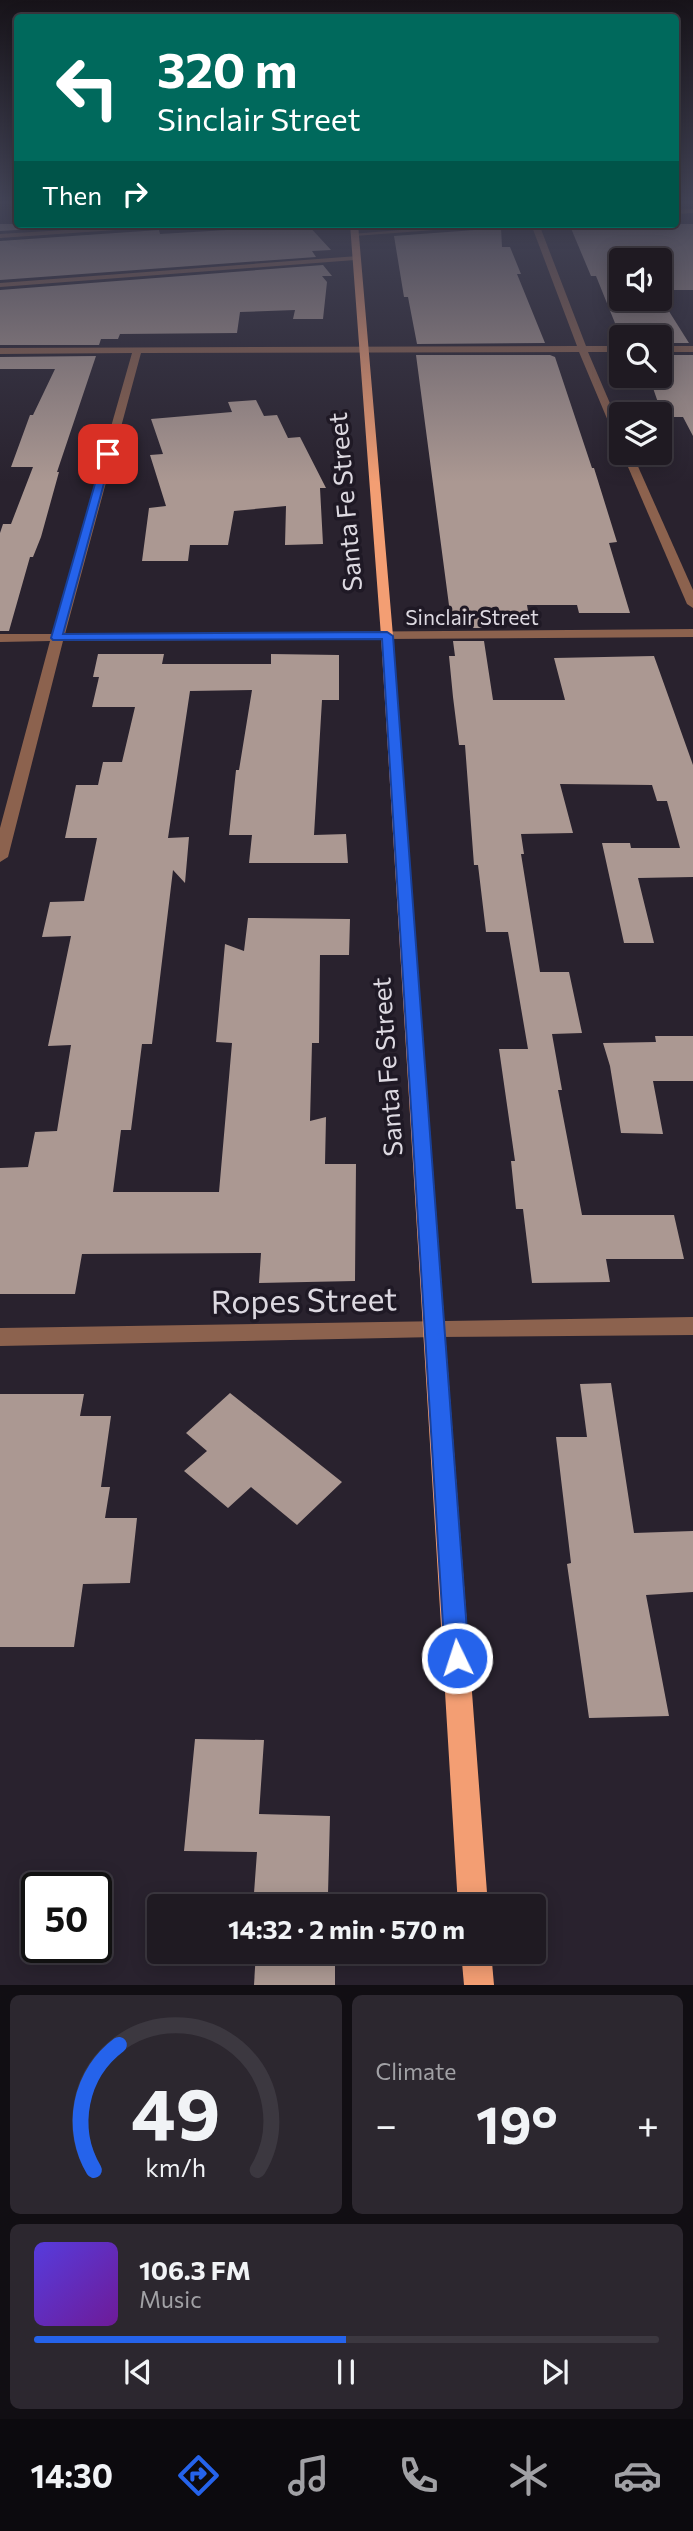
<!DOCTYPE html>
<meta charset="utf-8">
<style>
:root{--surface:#1f1a22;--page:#2c272f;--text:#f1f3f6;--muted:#a1a1a5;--line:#3c3840;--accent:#2563eb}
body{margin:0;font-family:Commissioner,sans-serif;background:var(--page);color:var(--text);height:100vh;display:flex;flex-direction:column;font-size:26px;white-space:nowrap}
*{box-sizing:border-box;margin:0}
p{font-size:23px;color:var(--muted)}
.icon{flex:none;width:38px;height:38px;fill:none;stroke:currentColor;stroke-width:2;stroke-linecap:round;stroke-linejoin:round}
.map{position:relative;height:1985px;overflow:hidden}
.side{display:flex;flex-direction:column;gap:10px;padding:10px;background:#110e13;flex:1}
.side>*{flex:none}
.guide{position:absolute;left:14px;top:14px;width:665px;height:214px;border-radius:7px;box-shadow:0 4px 18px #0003,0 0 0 2px var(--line);background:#00695c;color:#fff;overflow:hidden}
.tools{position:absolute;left:609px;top:248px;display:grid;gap:14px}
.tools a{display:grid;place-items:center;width:63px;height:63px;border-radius:7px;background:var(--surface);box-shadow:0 4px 18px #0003,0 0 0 2px var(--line);font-size:35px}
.speed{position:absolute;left:21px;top:1872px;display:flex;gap:14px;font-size:35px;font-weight:700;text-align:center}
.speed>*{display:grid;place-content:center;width:91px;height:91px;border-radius:50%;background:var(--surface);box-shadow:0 4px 18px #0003,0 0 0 2px var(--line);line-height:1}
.speed .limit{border:4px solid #111;border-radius:10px;background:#fff;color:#111}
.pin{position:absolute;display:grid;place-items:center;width:60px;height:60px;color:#fff;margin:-30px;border-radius:14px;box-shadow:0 4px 10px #0006}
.me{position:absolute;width:77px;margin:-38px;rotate:356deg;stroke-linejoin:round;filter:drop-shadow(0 0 5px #0008)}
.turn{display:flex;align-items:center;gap:24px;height:147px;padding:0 28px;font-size:32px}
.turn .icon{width:91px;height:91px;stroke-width:2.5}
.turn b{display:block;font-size:49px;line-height:60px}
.then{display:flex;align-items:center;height:66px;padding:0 28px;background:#0003;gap:14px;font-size:26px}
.big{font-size:52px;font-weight:700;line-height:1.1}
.side .widget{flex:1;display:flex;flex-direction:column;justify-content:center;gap:10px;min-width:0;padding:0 24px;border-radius:10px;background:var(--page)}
.side .dial{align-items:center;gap:0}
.dial svg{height:182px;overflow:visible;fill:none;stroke:var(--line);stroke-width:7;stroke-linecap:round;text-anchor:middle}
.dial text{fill:var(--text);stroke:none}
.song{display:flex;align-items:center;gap:21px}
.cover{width:84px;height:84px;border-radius:10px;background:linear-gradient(135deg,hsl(250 70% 55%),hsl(280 70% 35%))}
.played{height:7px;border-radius:4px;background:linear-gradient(90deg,var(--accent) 50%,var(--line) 50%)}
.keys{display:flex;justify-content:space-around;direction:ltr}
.heat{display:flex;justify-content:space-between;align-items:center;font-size:38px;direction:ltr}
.side .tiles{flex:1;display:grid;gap:10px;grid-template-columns:1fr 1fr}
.widget:last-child{grid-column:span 2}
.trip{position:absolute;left:147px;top:1894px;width:399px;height:70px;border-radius:7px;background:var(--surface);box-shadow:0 4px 18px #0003,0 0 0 2px var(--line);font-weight:700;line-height:70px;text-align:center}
.dock{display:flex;height:112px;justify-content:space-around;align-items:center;background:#0c0a0e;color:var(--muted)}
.dock .icon{width:49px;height:49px}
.dock .active{color:var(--accent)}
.dock b{font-size:32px;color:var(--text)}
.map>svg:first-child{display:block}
.building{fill:#ab9892}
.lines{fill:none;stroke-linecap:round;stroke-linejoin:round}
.minor{fill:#8c624e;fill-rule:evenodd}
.major{fill:#f39e73;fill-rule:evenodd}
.route{fill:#2563eb;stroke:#184099;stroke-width:2}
.labels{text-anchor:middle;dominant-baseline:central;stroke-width:7;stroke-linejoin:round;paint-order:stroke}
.far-street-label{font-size:21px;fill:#ddd9e1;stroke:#1f1925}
.street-label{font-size:26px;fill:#ddd9e1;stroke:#1f1925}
.near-street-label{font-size:32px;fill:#ddd9e1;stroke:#1f1925}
</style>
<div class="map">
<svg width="693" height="1985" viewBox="0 0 693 1985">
<rect width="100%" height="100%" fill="#29222e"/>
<g class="building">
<polygon points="0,224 119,224 0,231"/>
<polygon points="601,224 693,224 693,290 660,290 660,261 621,261 621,299 660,299 660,297 689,343 660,343 660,338 621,338 596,276 591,276 570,226"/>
<polygon points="308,225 331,250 312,251 316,257 0,280 0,241 159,230 160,234"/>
<polygon points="501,228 502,247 510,247 521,274 517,274 545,343 417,344 408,297 404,297 394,236"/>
<polygon points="323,265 332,276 322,276 327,282 323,319 293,319 295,310 240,312 237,333 120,334 118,339 101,339 99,345 0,345 0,290"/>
<polygon points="416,355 550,355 555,357 592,468 594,468 617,542 609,543 630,613 579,613 577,605 527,605 529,617 480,617 482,628 452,628"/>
<polygon points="660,355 693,355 693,436 683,417 663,417 653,388 668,388 660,372"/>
<polygon points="96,356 57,472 59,472 41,537 33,557 30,557 9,631 0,631 0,533 3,524 11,524 33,467 11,467 30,415 33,415 55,369 0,369 0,357"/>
<polygon points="256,400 264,416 277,415 288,438 300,437 326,488 320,488 323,544 285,545 286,506 234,511 228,545 190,545 188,561 142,561 149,508 166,506 150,455 163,454 151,419 232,412 228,402"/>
<polygon points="453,641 484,641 493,700 565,700 554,658 654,656 693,765 693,877 638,878 654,943 624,943 602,843 630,843 631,848 680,848 667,801 657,801 652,785 560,784 573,833 521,834 524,854 521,854 540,972 569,972 582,1033 552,1034 562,1090 558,1090 582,1215 674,1215 684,1259 606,1259 610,1282 532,1283 523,1209 516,1209 511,1161 515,1161 499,1049 528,1049 508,932 486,932 478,865 474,865 465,745 459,745 453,697 449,656 455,656"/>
<polygon points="98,654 164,654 162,664 271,664 271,654 339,655 339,700 322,700 314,835 346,834 348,863 249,863 252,835 229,835 236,770 239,770 252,690 190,691 168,838 189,837 185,883 173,870 152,1044 142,1044 131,1130 121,1130 113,1192 219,1192 232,1043 216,1042 225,944 244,951 248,918 350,919 349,955 320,955 319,1043 312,1043 310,1121 326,1117 325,1164 356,1164 355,1281 259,1283 261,1253 82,1254 75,1294 0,1294 0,1168 28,1167 35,1132 57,1131 71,1045 48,1046 71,936 42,937 50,902 84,901 97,838 65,838 76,785 98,785 103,762 122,762 135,707 92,707 99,677 93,677"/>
<polygon points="655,1036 693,1036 693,1081 653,1081 663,1134 621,1133 610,1066 603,1043 656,1042"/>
<polygon points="611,1383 634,1533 693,1531 693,1592 646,1595 669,1716 589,1718 567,1564 571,1563 556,1437 587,1437 580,1384"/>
<polygon points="230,1393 342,1482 297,1525 251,1487 228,1508 184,1471 207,1451 186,1433"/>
<polygon points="0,1394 84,1394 80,1416 111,1416 101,1487 110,1487 105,1518 137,1518 130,1583 83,1584 74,1647 0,1647"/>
<polygon points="195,1739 264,1740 259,1814 330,1816 328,1894 254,1893 257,1852 184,1851"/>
<polygon points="256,1951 335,1951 335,1985 254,1985"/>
</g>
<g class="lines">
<g class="minor">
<polygon points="693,209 693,213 676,214 676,210"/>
<polygon points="162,224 203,224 0,238 0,234"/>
<polygon points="475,224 513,224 355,236 351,234"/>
<polygon points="531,224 539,224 586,346 621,346 621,352 588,352 621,429 621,443 616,440 579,352 141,353 65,634 693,629 693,637 63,641 8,857 0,862 0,828 50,641 0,642 0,634 52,634 132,353 0,354 0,348 577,346"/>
<polygon points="358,256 355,260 0,287 0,283"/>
<rect x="660" y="346" width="33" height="6"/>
<polygon points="622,453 632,453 693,590 693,608 687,604"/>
<polygon points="693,1317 693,1335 436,1337 0,1346 0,1328"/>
</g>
<g class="major">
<polygon points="350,224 358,224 393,636 488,1906 458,1906 381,636"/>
<polygon points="461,1951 491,1951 494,1985 464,1985"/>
</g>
</g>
<linearGradient id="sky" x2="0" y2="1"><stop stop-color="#171319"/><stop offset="0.42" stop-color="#434457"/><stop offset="1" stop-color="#434457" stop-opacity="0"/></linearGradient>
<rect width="693" height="482" fill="url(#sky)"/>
<polygon class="route" points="104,452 112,454 63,634 387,632 393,636 469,1658 466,1666 457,1670 449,1666 445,1658 382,639 53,640 51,638"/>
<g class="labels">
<g class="far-street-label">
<text x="472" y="616">Sinclair Street</text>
</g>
<g class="street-label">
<text transform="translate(344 502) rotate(-95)">Santa Fe Street</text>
<text transform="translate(386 1067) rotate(-94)">Santa Fe Street</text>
</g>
<g class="near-street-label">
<text transform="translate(304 1299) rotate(-1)">Ropes Street</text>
</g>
</g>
</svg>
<div class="tools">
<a><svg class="icon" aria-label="sound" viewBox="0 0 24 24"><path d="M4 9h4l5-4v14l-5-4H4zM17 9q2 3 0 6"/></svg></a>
<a><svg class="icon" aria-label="search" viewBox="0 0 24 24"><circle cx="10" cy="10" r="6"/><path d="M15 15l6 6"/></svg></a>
<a><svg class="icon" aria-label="layers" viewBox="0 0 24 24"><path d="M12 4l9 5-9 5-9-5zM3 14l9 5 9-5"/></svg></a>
</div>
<div class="speed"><div class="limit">50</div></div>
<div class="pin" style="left:108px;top:454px;background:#d93025"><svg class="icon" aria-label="arrive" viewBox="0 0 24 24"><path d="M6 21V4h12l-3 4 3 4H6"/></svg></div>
<svg class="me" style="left:457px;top:1658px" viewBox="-20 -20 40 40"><circle r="17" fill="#2563eb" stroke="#fff" stroke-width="3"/><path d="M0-11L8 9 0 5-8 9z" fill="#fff"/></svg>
<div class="trip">14:32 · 2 min · 570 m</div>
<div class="guide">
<div class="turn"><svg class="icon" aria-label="left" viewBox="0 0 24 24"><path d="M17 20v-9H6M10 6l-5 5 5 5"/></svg><div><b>320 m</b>Sinclair Street</div></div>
<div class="then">Then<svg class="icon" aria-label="right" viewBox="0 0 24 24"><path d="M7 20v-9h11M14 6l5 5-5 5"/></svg></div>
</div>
</div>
<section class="side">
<div class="tiles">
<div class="widget dial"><svg viewBox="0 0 100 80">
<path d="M14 69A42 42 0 1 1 86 69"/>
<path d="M14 69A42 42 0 0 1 25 14" stroke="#2563eb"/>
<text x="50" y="56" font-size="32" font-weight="700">49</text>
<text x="50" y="72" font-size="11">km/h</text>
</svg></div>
<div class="widget"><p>Climate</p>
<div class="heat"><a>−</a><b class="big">19°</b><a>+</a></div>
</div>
<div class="widget">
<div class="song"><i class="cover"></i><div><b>106.3 FM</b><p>Music</p></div></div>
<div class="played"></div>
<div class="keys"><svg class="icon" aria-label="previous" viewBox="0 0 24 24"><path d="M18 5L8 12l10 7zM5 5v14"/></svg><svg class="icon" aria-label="pause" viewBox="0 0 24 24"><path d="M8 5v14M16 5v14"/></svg><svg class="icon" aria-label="next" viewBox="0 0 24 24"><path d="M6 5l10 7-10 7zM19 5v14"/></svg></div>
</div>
</div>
</section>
<nav class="dock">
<b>14:30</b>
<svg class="icon active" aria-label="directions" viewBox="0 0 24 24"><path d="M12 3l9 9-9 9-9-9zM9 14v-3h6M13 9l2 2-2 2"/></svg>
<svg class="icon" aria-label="music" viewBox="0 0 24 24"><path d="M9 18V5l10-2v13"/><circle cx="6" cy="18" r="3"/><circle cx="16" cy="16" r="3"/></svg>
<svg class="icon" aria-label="phone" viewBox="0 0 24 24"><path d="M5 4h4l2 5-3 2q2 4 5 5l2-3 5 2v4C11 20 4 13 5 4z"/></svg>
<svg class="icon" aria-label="climate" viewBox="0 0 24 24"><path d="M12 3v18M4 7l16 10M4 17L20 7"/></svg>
<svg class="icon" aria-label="car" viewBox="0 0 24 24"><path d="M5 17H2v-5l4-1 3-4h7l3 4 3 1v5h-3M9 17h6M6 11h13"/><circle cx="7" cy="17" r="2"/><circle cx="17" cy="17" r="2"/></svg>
</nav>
